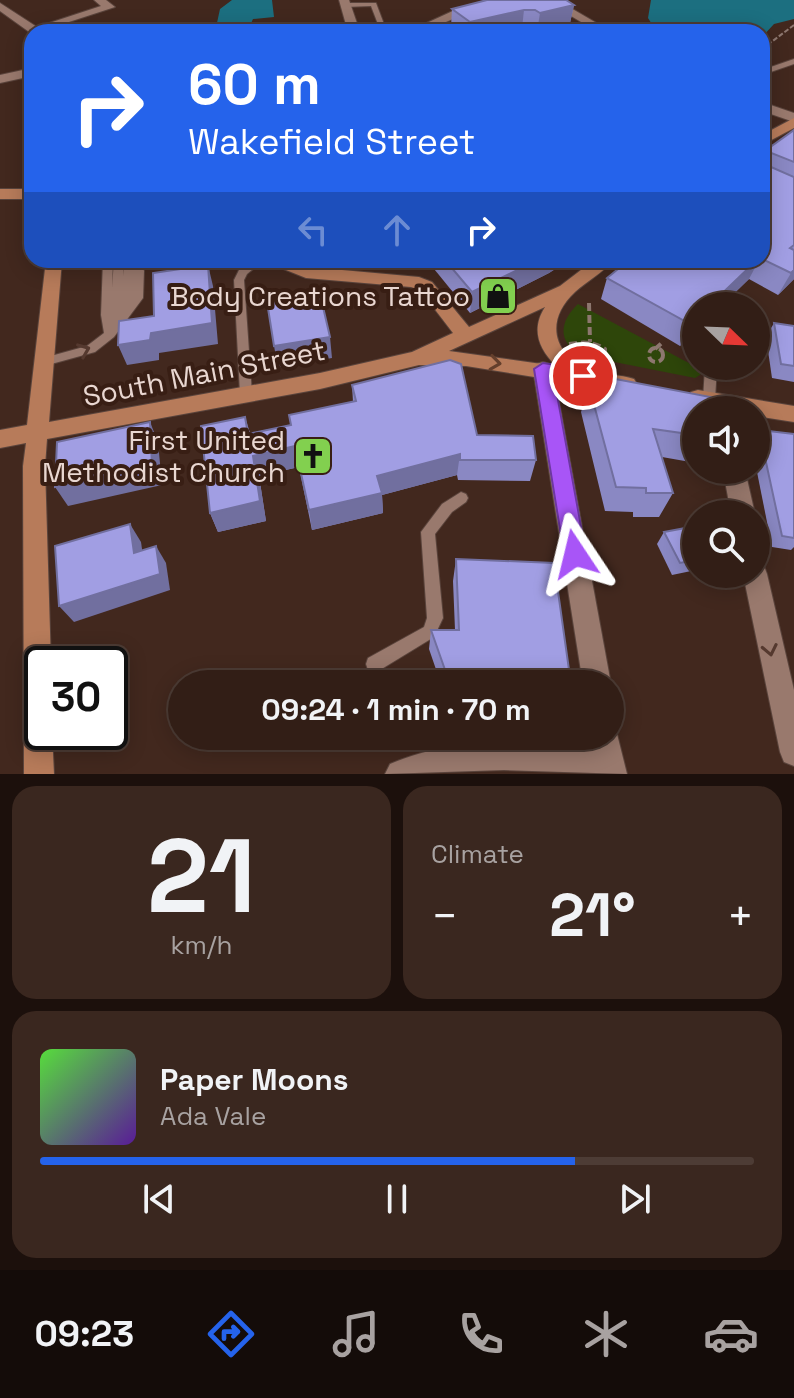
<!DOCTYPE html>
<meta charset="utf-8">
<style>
:root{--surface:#321e16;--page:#3a271f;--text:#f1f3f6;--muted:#a8a2a1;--line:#4d3c35;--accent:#2563eb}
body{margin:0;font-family:"Space Grotesk",sans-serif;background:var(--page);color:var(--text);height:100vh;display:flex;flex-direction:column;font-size:30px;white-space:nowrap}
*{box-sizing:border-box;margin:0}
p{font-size:26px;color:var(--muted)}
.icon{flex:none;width:44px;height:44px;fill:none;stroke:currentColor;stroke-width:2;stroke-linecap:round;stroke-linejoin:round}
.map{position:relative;height:774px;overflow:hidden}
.details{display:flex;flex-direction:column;gap:12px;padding:12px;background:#1c100c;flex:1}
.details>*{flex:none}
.top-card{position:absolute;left:24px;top:24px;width:746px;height:244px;border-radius:24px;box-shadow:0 4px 20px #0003,0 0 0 2px var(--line);background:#2563eb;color:#fff;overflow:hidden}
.needle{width:52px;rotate:113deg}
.buttons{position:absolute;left:682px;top:292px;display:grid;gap:16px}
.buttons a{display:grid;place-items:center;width:88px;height:88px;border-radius:50%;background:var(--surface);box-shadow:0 4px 20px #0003,0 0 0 2px var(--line);font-size:40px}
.speed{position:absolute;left:24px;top:646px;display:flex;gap:16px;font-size:40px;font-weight:700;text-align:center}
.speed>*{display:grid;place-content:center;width:104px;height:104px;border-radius:50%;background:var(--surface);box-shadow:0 4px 20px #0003,0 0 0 2px var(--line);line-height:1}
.speed .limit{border:4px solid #111;border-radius:12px;background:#fff;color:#111}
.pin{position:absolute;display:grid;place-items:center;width:68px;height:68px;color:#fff;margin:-34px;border:4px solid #fff;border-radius:50%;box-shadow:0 2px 8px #0007}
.me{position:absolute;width:88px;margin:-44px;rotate:350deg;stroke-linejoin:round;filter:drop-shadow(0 0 6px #0008)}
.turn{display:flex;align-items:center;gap:28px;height:168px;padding:0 32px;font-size:36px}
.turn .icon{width:104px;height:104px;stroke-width:2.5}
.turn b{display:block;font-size:56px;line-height:68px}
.lanes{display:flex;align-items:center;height:76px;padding:0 32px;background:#0003;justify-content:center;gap:40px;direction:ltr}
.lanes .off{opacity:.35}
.big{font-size:60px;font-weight:700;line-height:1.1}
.details .tile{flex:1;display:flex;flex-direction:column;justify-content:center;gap:12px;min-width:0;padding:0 28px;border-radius:24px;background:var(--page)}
.details .dial{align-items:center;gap:0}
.dial b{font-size:104px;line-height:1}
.song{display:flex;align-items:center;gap:24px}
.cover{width:96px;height:96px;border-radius:12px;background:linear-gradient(135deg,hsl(110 70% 55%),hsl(270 70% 35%))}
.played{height:8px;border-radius:4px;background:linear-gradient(90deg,var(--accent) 75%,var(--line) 75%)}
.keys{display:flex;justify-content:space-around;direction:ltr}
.heat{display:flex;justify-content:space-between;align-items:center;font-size:44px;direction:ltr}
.details .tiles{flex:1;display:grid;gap:12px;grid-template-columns:1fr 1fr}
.tile:last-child{grid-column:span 2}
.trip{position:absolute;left:168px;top:670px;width:456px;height:80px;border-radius:40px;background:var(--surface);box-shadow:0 4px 20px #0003,0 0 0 2px var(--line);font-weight:700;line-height:80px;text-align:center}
.tabs{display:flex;height:128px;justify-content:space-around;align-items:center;background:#140c09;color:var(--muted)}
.tabs .icon{width:56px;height:56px}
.tabs .active{color:var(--accent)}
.tabs b{font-size:36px;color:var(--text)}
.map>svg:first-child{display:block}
.green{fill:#2e460a}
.water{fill:#1c6f80}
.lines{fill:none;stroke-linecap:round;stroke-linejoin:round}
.lane-casing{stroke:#5a443c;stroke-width:2}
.street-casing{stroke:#5a443c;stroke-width:2}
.secondary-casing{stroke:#5a443c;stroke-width:2}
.path-far1{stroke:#8d776f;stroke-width:2;stroke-dasharray:5 2;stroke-linecap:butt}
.path{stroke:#8d776f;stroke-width:4;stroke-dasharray:8 4;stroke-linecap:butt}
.lane{fill:#99796d;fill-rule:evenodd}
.street{fill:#99796d;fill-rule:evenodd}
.secondary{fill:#b77b5a;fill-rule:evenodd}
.wall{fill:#8a88c3}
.shaded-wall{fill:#716f9f}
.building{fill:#a19ee3;stroke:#716f9f;stroke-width:2}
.oneway{stroke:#55392f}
.oneway2{stroke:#643f2c}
.route{fill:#a855f7;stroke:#6d37a1;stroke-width:2}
.labels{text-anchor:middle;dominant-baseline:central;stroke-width:8;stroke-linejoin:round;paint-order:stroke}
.poi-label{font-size:28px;fill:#e9d7d1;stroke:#381e14;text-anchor:end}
.street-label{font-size:28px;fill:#e9d7d1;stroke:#381e14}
</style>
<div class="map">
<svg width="794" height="774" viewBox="0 0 794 774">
<rect width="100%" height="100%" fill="#42281e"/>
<path class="green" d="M578 304 702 370 700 375 695 378 579 355C557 340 560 321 578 304Z"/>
<g class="water">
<polygon points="232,0 272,0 274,17 253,19 247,32 215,32 220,9"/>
<polygon points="651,0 794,0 794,19 774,24 762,37 762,32 657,32 648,18"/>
</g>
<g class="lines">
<defs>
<g id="lane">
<polygon points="376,3 387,32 381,32 371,6 345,7 342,5 345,3"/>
<polygon points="794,59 794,64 762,75 762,70"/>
<polygon points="103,260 113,260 112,288 114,260 124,260 123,276 125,260 141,260 144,271 143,298 114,337 95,352 44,366 40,365 38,362 40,359 87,346 104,333 101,315"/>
<polygon points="252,260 264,260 247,274 244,280 252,394 250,397 242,397 240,394 234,280 239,270"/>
<polygon points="705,366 717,366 715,400 713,403 705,403 703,400"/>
<polygon points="461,492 466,494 468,498 466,502 452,512 435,534 443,618 434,637 380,670 374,672 368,670 366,664 368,658 424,627 427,618 421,532 442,504"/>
</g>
<g id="street">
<polygon points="94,0 106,0 115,7 32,34 0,11 0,3 37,27 101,6"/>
<polygon points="339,0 349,0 360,32 348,32"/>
<polygon points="498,0 518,0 462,15 423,32 407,32 455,10"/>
<polygon points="544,0 557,0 612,32 598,32"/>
<polygon points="32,68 32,76 0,83 0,75"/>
<polygon points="762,102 794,113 794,122 762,111"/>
<polygon points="543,362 550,364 553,369 611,684 610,685 583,684 533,369 536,364"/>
<polygon points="723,470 745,470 755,514 731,514"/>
<polygon points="756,563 764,566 767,574 794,690 794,766 784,762 780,752 743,574 756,574"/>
<path d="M610 724 615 726 627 774 504 770 385 774 390 764C456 736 522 742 592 746L591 736H610Z"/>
</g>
<g id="secondary">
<polygon points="794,118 794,128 762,145 762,135"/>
<rect x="0" y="189" width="32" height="10"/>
<path d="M46 260H62L49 422 320 373 412 352 453 333 420 290 411 287 306 278 271 264 269 260H293L309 267 419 277 432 282 469 327 560 286 594 260H613C603 273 587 281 575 292 544 321 553 355 591 371 603 376 620 374 634 379L637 384 634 389 627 392 466 366 419 365 320 389 47 439 45 466 51 664H42V732H52L54 774H24L23 466 26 443 0 448V430L27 425ZM545 307C531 329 538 348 556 366L449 351Z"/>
<polygon points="698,390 794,406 794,422 756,416 756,410 722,410 691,404 688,398 691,392"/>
</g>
</defs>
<use href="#lane" class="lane-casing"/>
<use href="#street" class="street-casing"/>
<use href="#secondary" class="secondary-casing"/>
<polyline class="path-far1" points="762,49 794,25"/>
<g class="path">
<polyline points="589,303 590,342"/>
<path d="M569 344C582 342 593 341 605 349V361"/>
<circle cx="656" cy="355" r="7"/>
<polyline points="655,349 664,341"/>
</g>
<use href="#lane" class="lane"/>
<use href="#street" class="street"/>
<use href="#secondary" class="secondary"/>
</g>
<g class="wall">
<polygon points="574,5 570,23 537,32 532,29 522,28 506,32 457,32 451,27 452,9"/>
<polygon points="794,130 794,279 778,295 749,279 680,346 601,299 607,278 629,260 762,260 762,153"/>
<polygon points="430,260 569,260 549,273 470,313 430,264"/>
<polygon points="774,323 794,326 794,382 772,378 766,337"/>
<polygon points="352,385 477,435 536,460 530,481 458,480 457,475 382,495 383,513 312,530 299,467 259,476 266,521 218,532 210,513 245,417 250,433 291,425 353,402"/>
<polygon points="589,386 696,410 696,463 662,457 673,493 659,517 633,517 633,512 605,511 581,412"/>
<polygon points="759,430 794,434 794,547 791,550 772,547 756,467 756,435"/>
<polygon points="696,526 696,570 672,575 657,544 664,532"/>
<polygon points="456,559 571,684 441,684 429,649 431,630 455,630 453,581"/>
</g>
<g class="shaded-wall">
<polygon points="574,5 570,23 537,32 540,13"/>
<polygon points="524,10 522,28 506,32 469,32 470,22"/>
<polygon points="538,260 569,260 549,273 470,313 472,292"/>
<polygon points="757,260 759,260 749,279 721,306 709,306"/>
<polygon points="208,265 213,286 218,344 159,353 159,360 127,365 118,345 151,333"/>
<polygon points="794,270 794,279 778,295 791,273"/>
<polygon points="696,318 696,330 680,346 690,324"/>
<polygon points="330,337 332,358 278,367 274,346"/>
<polygon points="150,422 158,442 162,485 68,506 55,487"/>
<polygon points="295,446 299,467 259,476 266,521 218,532 210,513 253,456"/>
<polygon points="460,454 457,475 382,495 383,513 312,530 309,510 377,476"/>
<polygon points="130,524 141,542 145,570 134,553"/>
<polygon points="156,546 166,563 170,590 74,622 59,606"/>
</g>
<g class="building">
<polygon points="487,0 566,0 574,5 540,13 535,10 524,10 470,22 452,9"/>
<polygon points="794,130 794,162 769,152 771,167 794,177 794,245 790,248 794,250 794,270 791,273 762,259 762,153"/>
<polygon points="445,260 538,260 472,292"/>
<polygon points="629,260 757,260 709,306 696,306 696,318 690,324 607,278"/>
<polygon points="208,265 212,323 151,333 150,340 118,345 119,321 154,316 153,273"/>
<polygon points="320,294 330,337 274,346 267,302"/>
<polygon points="774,323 794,326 794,366 781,364"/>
<polygon points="450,360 461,364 477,435 533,436 536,460 460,460 460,454 377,476 382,493 309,510 295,446 253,456 260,501 210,513 201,426 245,417 248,434 291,425 289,415 356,401 352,385"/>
<polygon points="605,377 721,399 724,410 696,410 696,435 653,429 673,493 646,493 646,488 616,487 589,386"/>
<polygon points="150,422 152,466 55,487 57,442"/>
<polygon points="759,430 794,434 794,538 782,536"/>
<polygon points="130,524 134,553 156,546 160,574 59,606 55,546"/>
<polygon points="696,526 696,560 680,563 664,532"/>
<polygon points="456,559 554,563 571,684 450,684 431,630 459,630"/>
</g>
<defs><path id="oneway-chevron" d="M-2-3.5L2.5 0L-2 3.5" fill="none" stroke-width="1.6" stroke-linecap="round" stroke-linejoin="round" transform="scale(2)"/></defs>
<g class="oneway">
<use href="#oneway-chevron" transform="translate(84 350) rotate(-22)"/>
<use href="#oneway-chevron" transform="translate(770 650) rotate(78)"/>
</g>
<use class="oneway2" href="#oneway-chevron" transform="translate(495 363) rotate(8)"/>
<polygon class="route" points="543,363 583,369 592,376 583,382 554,378 586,554 583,561 575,564 567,561 564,554 534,369"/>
<defs>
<symbol id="shop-square" viewBox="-11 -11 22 22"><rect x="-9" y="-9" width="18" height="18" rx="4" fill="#82d04f" stroke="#381e14"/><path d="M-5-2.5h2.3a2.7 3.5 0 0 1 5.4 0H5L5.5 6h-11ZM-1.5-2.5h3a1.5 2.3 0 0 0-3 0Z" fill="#111"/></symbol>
<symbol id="church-square" viewBox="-11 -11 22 22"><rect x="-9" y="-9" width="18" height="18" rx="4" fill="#82d04f" stroke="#381e14"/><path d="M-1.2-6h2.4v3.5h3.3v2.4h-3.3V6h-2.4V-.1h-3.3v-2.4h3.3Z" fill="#111"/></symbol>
</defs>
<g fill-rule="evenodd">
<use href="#shop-square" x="476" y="274" width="44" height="44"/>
<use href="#church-square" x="291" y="434" width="44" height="44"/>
</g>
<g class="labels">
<g class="poi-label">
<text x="470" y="296">Body Creations Tattoo</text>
<text x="285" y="440">First United<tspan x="285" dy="32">Methodist Church</tspan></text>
</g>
<g class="street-label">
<text transform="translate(204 373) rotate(-11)">South Main Street</text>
</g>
</g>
</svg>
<div class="buttons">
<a><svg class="needle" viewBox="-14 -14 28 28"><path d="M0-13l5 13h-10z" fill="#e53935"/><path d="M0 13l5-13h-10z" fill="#a8a2a1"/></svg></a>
<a><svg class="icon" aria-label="sound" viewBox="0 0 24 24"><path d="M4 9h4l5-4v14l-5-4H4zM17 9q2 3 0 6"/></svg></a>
<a><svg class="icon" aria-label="search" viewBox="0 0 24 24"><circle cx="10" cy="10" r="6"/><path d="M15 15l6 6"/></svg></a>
</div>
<div class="speed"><div class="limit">30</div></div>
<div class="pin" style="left:583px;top:376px;background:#d93025"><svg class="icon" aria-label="arrive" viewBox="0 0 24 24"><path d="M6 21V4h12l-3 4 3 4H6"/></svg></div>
<svg class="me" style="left:575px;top:554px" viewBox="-20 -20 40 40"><path d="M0-17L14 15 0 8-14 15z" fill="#a855f7" stroke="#fff" stroke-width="4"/></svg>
<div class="trip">09:24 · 1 min · 70 m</div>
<div class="top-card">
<div class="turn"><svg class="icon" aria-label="right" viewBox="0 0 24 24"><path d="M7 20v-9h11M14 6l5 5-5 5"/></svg><div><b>60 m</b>Wakefield Street</div></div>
<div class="lanes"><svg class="icon off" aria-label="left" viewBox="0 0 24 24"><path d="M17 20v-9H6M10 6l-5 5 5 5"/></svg><svg class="icon off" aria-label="ahead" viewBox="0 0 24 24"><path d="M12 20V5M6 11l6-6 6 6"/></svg><svg class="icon" aria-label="right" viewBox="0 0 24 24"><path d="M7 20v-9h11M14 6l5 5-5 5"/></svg></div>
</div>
</div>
<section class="details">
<div class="tiles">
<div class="tile dial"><b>21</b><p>km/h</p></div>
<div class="tile"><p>Climate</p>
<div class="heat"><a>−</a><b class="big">21°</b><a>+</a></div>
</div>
<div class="tile">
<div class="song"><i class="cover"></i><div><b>Paper Moons</b><p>Ada Vale</p></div></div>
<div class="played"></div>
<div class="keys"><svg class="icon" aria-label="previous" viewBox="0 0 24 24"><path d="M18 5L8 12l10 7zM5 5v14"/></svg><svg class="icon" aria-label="pause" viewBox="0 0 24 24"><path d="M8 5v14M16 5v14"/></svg><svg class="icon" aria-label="next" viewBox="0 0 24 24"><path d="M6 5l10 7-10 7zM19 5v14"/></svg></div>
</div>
</div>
</section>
<nav class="tabs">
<b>09:23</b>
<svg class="icon active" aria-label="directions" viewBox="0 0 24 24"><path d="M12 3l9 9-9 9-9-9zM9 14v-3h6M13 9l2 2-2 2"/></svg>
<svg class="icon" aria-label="music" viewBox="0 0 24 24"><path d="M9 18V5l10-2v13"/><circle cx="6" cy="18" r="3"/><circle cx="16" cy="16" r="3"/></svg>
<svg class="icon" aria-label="phone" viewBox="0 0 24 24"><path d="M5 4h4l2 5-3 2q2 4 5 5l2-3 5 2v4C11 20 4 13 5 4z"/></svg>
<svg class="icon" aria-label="climate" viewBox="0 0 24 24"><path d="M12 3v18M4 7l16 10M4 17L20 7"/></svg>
<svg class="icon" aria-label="car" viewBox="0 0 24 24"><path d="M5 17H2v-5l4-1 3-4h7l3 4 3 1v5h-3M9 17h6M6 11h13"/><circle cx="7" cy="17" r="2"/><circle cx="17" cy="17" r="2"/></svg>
</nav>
